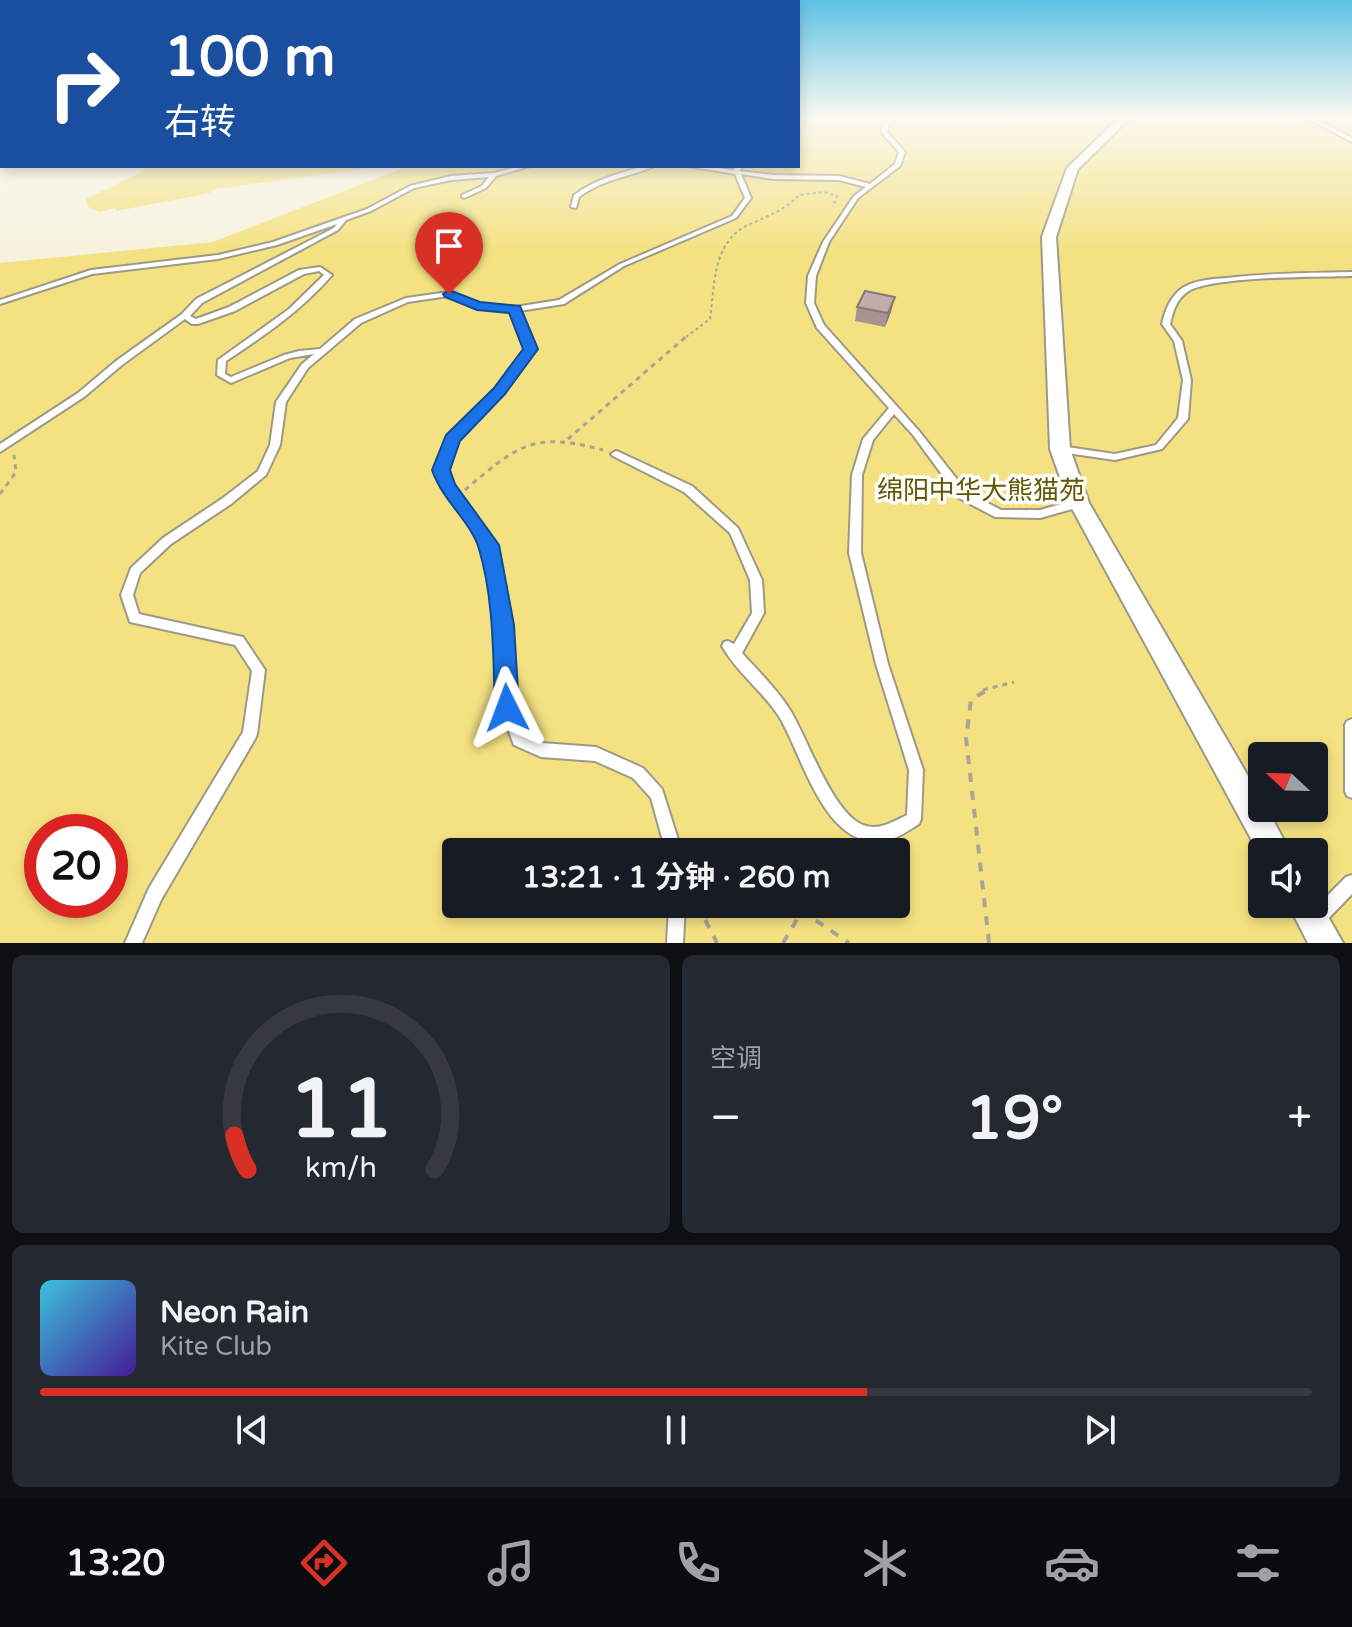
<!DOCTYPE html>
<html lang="zh">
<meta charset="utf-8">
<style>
:root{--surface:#171b24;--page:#242831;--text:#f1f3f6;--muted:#9ea1a6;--line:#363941;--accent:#d93025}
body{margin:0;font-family:"Varela Round","Noto Sans SC",sans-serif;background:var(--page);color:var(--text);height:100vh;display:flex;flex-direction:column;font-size:30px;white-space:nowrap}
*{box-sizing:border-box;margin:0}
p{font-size:26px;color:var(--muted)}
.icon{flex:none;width:44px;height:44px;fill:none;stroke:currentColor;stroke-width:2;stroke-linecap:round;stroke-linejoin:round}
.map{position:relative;height:943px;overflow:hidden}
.side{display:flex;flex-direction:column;gap:12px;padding:12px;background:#0d0f14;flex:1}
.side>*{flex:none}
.hud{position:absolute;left:0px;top:0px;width:800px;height:168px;box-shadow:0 4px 12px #0003;background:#1a4fa0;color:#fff;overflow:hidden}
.needle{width:52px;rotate:292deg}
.buttons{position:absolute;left:1248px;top:742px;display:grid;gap:16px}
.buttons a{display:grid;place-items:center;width:80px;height:80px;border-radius:8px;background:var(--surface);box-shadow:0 4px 12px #0003;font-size:40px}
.speed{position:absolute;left:24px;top:814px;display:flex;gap:16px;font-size:40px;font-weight:700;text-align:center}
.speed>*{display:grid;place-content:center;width:104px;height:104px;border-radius:50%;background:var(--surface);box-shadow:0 4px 12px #0003;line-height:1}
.speed .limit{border:12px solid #d22;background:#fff;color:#111}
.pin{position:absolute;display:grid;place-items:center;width:68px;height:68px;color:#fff;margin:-82px -34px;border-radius:50% 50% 50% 0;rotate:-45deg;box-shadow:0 0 8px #0007}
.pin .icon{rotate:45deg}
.me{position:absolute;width:88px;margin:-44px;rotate:357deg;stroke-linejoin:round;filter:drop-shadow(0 0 6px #0008)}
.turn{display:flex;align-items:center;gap:28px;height:168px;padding:0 32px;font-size:36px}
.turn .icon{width:104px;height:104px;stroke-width:2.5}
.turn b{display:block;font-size:56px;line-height:68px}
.big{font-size:60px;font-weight:700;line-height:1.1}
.side .widget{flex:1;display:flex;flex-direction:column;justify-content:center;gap:12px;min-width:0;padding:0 28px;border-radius:12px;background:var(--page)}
.side .dial{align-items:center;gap:0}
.dial svg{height:208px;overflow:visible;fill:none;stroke:var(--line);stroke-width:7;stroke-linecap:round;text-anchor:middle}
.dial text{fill:var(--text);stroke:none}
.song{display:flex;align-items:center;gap:24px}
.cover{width:96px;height:96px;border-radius:12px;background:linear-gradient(135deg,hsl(190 70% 55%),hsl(260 70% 35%))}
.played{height:8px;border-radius:4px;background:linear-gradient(90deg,var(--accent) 65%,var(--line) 65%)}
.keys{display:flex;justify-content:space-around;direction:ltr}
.heat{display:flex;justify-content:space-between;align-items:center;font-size:44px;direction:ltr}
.side .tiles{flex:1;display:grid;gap:12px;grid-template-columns:1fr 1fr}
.widget:last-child{grid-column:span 2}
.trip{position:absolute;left:442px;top:838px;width:468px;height:80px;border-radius:8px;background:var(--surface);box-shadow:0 4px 12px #0003;font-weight:700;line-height:80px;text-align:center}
.tabs{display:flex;height:128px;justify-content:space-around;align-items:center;background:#090b0e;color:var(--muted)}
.tabs .icon{width:56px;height:56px}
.tabs .on{color:var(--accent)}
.tabs b{font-size:36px;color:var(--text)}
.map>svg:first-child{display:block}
.green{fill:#f4e282;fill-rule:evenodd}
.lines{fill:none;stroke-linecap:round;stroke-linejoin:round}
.lane-casing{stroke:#9d9987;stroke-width:4}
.street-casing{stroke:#9d9987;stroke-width:4}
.path-far2{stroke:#a8a596;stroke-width:2;stroke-dasharray:3 3;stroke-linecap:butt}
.path-far1{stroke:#a8a596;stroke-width:3;stroke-dasharray:5 5;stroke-linecap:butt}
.path{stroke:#a8a596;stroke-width:4;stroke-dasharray:9 9;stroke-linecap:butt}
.lane{fill:#fff;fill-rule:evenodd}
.street{fill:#fff;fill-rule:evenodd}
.wall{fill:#a79491}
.shaded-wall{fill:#887876}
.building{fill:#c2aca9;stroke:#887876;stroke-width:2}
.route{fill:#1a73e8;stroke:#114b97;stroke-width:2}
.labels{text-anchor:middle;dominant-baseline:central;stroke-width:7;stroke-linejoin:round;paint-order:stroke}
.park-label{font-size:26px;fill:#645700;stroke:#fff}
</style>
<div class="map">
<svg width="1352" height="943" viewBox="0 0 1352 943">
<rect width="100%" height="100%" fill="#f6f2de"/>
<path class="green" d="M798 119H1352V943H0V263L213 242 406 167H376L215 189 210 193 116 211V208L100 212 89 208 86 199 142 172 147 166H798ZM1262 756H1314V808H1262ZM42 832H110V900H42ZM456 852H896V904H456ZM1262 852H1314V904H1262Z"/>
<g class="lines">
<defs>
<g id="lane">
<path d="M886 119H890L887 132 905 152 900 166 858 198 829 242 816 276 814 303 824 325 919 431 967 492 1001 510H1040L1079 499 1083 500 1084 503 1083 506 1040 518 995 517 959 498 913 435 894 414 873 440 862 475 861 553 888 664 923 770 921 819 919 824C909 830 897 839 886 841 825 851 804 759 780 718 764 692 737 673 722 646L724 642 728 641 734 644 752 613 750 580 730 533 684 492 613 456 611 454 616 451 619 452 692 486 738 528 762 580 764 613 742 653C758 671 777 689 790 710 807 737 834 818 866 826 881 830 894 821 907 815L909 770 876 664 849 553 852 475 863 439 889 408 817 328 806 303 808 276 823 242 854 196 866 187 839 180 773 179 741 174 751 198 736 218 624 266 564 304 519 311 534 349 502 393 456 440 446 470 451 484 495 545 508 625 514 708 524 736 542 743 596 747 643 768 662 789 682 852H666L651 798 633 778 595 761 541 757 514 745 500 708 496 625 484 546 442 488 436 470 449 437 496 389 526 349 512 311 477 308 448 296 408 302 361 323 308 368 286 402 280 445 266 475 231 504 171 544 140 573 133 595 139 614 243 637 265 670 257 734 255 739 161 900 142 943H125L149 888 243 732 252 671 235 645 130 622 121 595 131 568 163 538 223 498 258 471 270 445 276 402 302 364 314 354 290 358 231 383 217 375 218 360 289 309 324 275 319 271 304 274 235 311 198 324H192L185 319 122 365 84 397 0 452V444L78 393 116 361 182 314 196 299 334 228 337 224 277 245 218 259 92 274 0 304V300L91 270 218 255 273 242 367 209 410 186 451 176 494 173 521 166H530L496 176 486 188 464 198 462 197V195L482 186 489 177 451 180 414 188 371 211 346 220 338 230 202 303 190 316 196 319 229 307 299 270 320 267 332 275C302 310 264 336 226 361L225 374 231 377 284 355 299 351 320 349 355 319 406 298 449 292 478 304 515 307 559 300 620 264 732 216 745 198 735 174 687 166H703L733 170 738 166H744L739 171 773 175 839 176 870 184 895 164 899 152 881 132Z"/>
<polygon points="1309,119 1314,119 1352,138 1352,142"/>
<path d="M645 166H655C629 177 603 179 579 197L576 208 571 207 574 195C596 179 620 173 645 166Z"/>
<path d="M1352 272V276C1319 277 1210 276 1187 292 1176 300 1173 312 1170 324L1182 341 1191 380 1188 419 1162 449 1115 460 1060 452 1055 449 1060 446 1115 454 1156 445 1178 418 1183 380 1174 341 1162 324C1165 310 1171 295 1184 287 1196 280 1213 279 1227 278 1268 273 1310 273 1352 272Z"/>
<polygon points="1352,719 1352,798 1347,796 1345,791 1345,725 1347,721"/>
<polygon points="1352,875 1352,894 1323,924 1317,926 1311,924 1309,918 1311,912 1346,877"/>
<polygon points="669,904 685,904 683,943 667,943"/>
</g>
<g id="street">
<rect x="0" y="119" width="2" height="6"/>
<polygon points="1118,119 1129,119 1078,169 1056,237 1070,449 1089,503 1262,800 1262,808 1267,808 1290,852 1262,852 1262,859 1069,503 1050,449 1042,237 1067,168"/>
<polygon points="1314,892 1343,943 1308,943 1288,904 1314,904"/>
</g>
</defs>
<use href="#lane" class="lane-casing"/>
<use href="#street" class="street-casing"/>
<path class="path-far2" d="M686 337 710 319C715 284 712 241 750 224 768 216 785 210 799 195L824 192 837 196 833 207"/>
<g class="path-far1">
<polyline points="568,439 688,335"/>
<path d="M465 490C518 445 533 431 603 450"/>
<polyline points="0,494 16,472 14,455"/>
<polyline points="983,690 1014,682"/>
</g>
<g class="path">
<polyline points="697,904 717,943"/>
<polyline points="783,943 802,911 849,943"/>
<polyline points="989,943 966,738 971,700 990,688"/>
</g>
<use href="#lane" class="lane"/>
<use href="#street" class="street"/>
</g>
<polygon class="wall" points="857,307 891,312 885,327 855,321"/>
<polygon class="shaded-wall" points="895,297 891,312 885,327 888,313"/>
<polygon class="building" points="865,291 895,297 888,313 857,307"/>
<linearGradient id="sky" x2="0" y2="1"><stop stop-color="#5fc2e6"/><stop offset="0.47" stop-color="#fbf9f0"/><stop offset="1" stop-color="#fbf9f0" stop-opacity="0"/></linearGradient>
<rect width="1352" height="251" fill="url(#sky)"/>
<path class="route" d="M449 290 480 302 520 306 538 349 505 394 460 441 450 470 455 484 499 545 514 625 519 708 516 715 507 719 499 715 495 708C493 656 494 599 479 549 472 523 442 500 432 470L446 435 494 388 523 349 509 313 477 310 445 297 443 294Z"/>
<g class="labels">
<g class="park-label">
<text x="981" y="490">绵阳中华大熊猫苑</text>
</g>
</g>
</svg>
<div class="buttons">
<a><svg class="needle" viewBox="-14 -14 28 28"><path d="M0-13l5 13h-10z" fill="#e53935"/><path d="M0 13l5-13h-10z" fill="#9ea1a6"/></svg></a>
<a><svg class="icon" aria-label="sound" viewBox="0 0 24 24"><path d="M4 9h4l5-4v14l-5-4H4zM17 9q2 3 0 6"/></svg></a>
</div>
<div class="speed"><div class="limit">20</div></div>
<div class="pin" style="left:449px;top:294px;background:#d93025"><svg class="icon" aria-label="arrive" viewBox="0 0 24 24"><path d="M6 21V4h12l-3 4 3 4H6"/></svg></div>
<svg class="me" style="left:507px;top:708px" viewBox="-20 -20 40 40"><path d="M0-17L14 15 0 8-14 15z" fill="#1a73e8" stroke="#fff" stroke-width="4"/></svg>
<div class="trip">13:21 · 1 分钟 · 260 m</div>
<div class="hud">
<div class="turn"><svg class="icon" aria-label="right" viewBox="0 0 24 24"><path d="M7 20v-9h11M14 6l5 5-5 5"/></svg><div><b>100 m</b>右转</div></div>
</div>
</div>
<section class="side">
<div class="tiles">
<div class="widget dial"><svg viewBox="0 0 100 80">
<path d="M14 69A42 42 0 1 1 86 69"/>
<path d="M14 69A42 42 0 0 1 9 56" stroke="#d93025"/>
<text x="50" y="56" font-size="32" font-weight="700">11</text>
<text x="50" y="72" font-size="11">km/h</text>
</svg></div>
<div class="widget"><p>空调</p>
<div class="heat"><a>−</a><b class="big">19°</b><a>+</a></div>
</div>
<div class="widget">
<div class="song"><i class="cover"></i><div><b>Neon Rain</b><p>Kite Club</p></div></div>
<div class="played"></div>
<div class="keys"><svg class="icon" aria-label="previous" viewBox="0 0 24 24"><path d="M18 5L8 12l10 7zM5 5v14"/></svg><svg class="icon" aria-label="pause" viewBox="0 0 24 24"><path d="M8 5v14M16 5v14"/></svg><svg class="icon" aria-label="next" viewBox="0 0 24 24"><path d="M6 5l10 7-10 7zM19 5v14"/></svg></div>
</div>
</div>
</section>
<nav class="tabs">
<b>13:20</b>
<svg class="icon on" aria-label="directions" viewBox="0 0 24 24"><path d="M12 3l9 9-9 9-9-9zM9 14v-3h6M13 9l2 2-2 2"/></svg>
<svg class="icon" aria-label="music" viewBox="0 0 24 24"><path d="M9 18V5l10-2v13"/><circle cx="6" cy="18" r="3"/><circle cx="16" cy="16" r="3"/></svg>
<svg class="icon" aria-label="phone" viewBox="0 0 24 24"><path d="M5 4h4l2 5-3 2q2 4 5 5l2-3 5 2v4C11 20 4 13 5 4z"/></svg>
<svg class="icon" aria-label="climate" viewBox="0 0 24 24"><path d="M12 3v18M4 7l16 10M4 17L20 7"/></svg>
<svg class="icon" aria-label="car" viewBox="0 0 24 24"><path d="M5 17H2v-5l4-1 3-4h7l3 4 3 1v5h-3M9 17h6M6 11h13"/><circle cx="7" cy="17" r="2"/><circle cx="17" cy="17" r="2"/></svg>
<svg class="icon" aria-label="filters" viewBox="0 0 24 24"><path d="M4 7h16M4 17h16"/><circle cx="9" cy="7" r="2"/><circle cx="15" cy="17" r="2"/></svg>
</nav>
